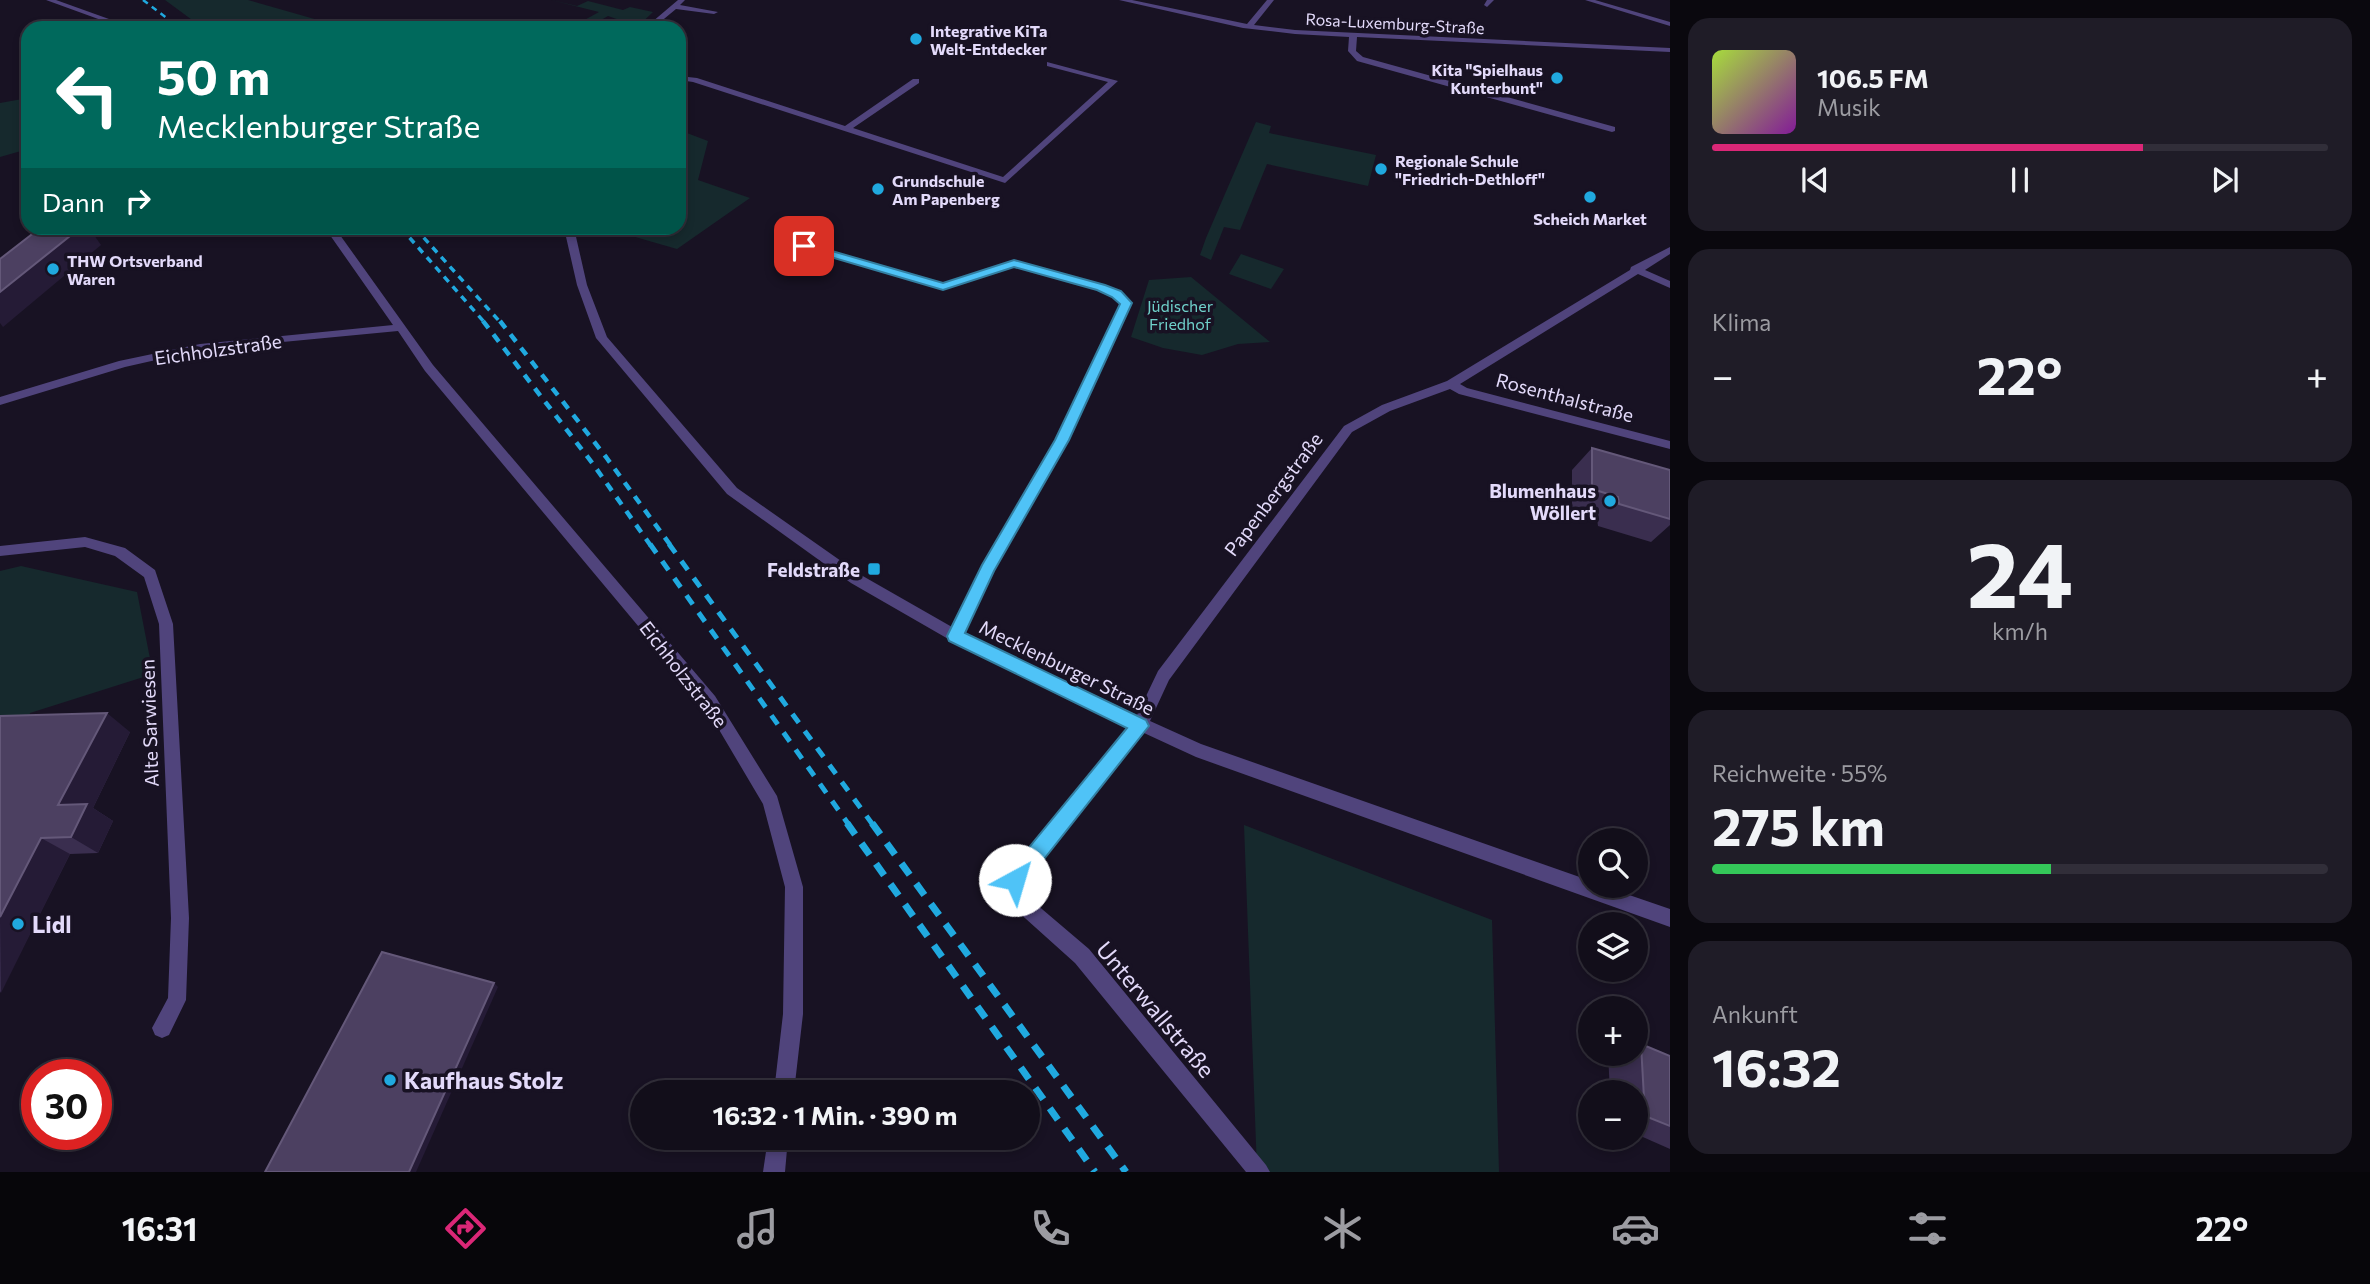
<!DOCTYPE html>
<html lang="de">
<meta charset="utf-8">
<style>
:root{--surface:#120e1a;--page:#1f1c27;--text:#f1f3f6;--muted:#9c9ca2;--line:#312e39;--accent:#db2777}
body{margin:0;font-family:Commissioner,sans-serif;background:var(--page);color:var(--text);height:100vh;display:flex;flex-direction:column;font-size:26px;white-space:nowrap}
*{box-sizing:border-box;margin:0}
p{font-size:23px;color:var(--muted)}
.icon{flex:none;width:38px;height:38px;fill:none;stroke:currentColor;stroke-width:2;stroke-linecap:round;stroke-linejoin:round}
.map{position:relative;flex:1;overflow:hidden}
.drawer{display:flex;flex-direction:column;gap:18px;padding:18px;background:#0a080e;width:700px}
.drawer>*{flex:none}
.guide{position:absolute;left:21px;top:21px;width:665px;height:214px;border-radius:21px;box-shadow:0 4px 10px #0003,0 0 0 2px var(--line);background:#00695c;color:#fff;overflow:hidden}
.buttons{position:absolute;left:1578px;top:828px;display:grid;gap:14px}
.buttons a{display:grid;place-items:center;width:70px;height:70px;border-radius:50%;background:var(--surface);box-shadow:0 4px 10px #0003,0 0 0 2px var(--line);font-size:35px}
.speed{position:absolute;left:21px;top:1059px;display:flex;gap:14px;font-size:35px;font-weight:700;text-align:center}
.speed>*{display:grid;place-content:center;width:91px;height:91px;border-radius:50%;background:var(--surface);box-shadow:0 4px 10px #0003,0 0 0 2px var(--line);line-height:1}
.speed .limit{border:10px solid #d22;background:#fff;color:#111}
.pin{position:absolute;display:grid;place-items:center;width:60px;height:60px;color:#fff;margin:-30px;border-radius:14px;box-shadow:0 4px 10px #0006}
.me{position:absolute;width:77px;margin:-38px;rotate:39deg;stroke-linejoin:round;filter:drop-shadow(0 0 5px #0008)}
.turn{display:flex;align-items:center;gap:24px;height:147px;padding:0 21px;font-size:32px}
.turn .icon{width:91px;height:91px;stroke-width:2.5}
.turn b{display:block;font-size:49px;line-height:60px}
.then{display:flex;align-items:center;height:66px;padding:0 21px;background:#0003;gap:14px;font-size:26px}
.big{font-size:52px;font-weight:700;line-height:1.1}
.drawer .card{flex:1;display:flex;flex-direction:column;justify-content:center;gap:10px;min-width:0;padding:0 24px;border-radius:21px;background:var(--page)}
.drawer .dial{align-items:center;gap:0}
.dial b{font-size:91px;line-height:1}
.song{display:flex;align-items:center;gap:21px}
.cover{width:84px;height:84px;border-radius:10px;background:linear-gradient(135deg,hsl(80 70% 55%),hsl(290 70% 35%))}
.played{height:7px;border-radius:4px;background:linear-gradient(90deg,var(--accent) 70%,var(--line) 70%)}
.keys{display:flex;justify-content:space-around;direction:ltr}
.heat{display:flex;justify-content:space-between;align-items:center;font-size:38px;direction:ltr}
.charge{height:10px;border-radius:5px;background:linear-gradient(90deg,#34c759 55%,var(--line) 0)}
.trip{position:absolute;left:630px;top:1080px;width:410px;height:70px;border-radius:35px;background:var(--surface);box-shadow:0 4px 10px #0003,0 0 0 2px var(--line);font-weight:700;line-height:70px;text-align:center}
.menu{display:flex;height:112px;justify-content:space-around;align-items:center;background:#07060a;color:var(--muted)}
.menu .icon{width:49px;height:49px}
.menu .on{color:var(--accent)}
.menu b{font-size:32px;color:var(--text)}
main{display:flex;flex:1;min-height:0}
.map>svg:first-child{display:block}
.green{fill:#16292d}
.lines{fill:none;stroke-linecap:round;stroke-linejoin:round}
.minor{fill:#50447c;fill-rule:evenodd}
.rail-far4{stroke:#20a9df;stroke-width:2.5;stroke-dasharray:6 5;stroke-linecap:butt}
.rail-far3{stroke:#20a9df;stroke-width:3.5;stroke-dasharray:7 6;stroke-linecap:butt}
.rail-far2{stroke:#20a9df;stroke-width:4.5;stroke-dasharray:9 8;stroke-linecap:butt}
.rail-far1{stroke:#20a9df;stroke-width:5;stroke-dasharray:11 10;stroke-linecap:butt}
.rail{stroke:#20a9df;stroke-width:7;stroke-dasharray:14 11;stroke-linecap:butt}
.wall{fill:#3a2e4f}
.shaded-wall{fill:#251b36}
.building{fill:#4c4061;stroke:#645879;stroke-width:2}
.route{fill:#4fc3f7;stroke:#337fa1;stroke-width:2}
.poi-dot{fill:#20a9df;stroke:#181223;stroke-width:2.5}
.labels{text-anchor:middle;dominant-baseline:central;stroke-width:7;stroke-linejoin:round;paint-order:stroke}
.far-street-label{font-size:16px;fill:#e3dafa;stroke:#181223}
.far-poi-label{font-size:16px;font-weight:bold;fill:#e3dafa;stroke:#181223;text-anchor:start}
.far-park-label{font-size:16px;fill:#6fd0ca;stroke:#181223}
.street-label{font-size:19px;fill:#e3dafa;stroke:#181223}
.poi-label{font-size:19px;font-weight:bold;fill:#e3dafa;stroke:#181223;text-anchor:end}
.near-poi-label{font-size:23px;font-weight:bold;fill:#e3dafa;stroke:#181223;text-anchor:start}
.near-street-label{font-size:23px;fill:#e3dafa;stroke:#181223}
</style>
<main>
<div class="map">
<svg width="1670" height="1172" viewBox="0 0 1670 1172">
<rect width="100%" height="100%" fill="#181223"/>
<g class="green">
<polygon points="165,0 248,0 346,28 203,28"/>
<polygon points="551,0 577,6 588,1 623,10 630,7 653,12 636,28 621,28 628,23 608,16 587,28 570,28 599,12"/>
<polygon points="28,98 28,149 0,157 0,103"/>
<polygon points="1256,122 1271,126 1269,133 1376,155 1368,186 1267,164 1240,230 1224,227 1211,260 1200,255 1206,238"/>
<polygon points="679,130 708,141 698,180 750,198 677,249 604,228 679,228"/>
<polygon points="1241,254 1284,269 1271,289 1229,274"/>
<polygon points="1191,277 1270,342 1238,344 1202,355 1163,348 1131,337 1149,280"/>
<polygon points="21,566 137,592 153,674 30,713 25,735 0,778 0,571"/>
<polygon points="1244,825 1492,920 1499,1172 1259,1172 1257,1170"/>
</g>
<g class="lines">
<g class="minor">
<polygon points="46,0 56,0 134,28 123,28"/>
<polygon points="678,0 685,0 680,5 718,12 714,14 676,9 653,28 645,28"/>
<polygon points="1119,0 1132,0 1247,24 1267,0 1274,0 1254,25 1295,30 1670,48 1670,52 1357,37 1356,51 1363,57 1615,127 1615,131 1612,132 1357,61 1348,51 1349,37 1295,34 1243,28"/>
<polygon points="1487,0 1494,0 1487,7 1484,5"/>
<polygon points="1585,0 1595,0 1670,22 1670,26"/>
<polygon points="1047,62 1118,81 1005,183 693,82 679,80 679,76 697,78 845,126 913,79 919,79 919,83 853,128 1003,177 1108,82 1047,66"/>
<polygon points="325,228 335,228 433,365 715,696 777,796 803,887 803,1014 794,1092 774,1092 783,1014 785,887 763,804 705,706 425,371 398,331 200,350 125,367 0,405 0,397 119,361 200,344 393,325"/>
<path d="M564 228H574L587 285 607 337 737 488 861 575 952 627 982 565 1056 440 1120 303 1113 296 1097 289 1014 266 943 289 799 246 807 244 943 283 1014 260 1105 285 1121 292 1131 303 1068 440 993 571 964 633 1137 715 1158 671 1344 426 1382 405 1447 381 1630 270 1631 267 1670 247V254L1645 270 1670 281V288L1638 274 1460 384 1467 388 1670 441V449L1459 394 1450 389 1390 411 1352 432 1169 680 1150 721 1201 744 1591 881V886H1603L1670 909V927L1196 757 1144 733 1024 882 1029 898 1089 949 1266 1165 1270 1172H1246L1075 963 1015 909C1010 899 1004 884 1009 874L1130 726 950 640 851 583 727 494 596 338 577 285Z"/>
<polygon points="85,537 125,548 155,570 173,624 189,918 186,1000 169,1035 162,1038 155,1035 152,1028 168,998 171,918 159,624 144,577 115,556 85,547 0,556 0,546"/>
<polygon points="768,1138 788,1138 785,1172 763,1172"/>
</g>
<polyline class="rail-far4" points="143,0 180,28"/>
<g class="rail-far3">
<polyline points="401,228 485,323"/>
<polyline points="415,228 501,323"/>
</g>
<g class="rail-far2">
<polyline points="483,321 593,464 651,546"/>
<polyline points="500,321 606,457 671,546"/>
</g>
<g class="rail-far1">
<polyline points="650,544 849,825"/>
<polyline points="669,544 873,825"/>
</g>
<g class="rail">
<polyline points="847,823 1095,1172"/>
<polyline points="872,823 1126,1172"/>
</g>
</g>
<g class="wall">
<polygon points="1592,448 1670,470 1670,525 1651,542 1598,526 1597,519 1572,511 1572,470"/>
<polygon points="0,716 130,732 93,808 113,821 98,853 70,854 0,993"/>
<polygon points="1641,1044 1670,1056 1670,1149 1636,1134 1636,1092 1610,1092 1608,1054 1636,1054 1636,1046"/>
</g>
<g class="shaded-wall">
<polygon points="80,228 89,228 101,245 3,327 0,323 0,292"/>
<polygon points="107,713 130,732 93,808 113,821 98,853 71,837 58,805"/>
<polygon points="41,838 70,854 1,993 0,917"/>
<polygon points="494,983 498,987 416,1172 409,1172"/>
</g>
<g class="building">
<polygon points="40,228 80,228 0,292 0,259"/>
<polygon points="1592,448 1670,470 1670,519 1619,504 1618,497 1592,489"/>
<polygon points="107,713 58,805 87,804 71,837 41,838 0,917 0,716"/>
<polygon points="382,952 494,983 409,1172 265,1172"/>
<polygon points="1641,1044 1670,1056 1670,1126 1645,1116"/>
</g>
<polygon class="route" points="804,243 943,283 1014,260 1105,285 1121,291 1132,303 1069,440 994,571 965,633 1146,720 1149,726 1022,887 1015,890 1008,887 1005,880 1008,873 1127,728 949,641 947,636 982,565 1055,440 1120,304 1112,297 1097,290 1014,267 943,290 800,248 798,246"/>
<g class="poi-dot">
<circle cx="916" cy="39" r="7"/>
<circle cx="1557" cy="78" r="7"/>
<circle cx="1381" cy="169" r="7"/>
<circle cx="878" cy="189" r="7"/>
<circle cx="1590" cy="197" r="7"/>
<circle cx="53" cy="269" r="7"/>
<circle cx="1610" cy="501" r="7"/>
<rect x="867" y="562" width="14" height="14" rx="3.5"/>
<circle cx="18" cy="924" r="7"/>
<circle cx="390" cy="1080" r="7"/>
</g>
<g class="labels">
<g class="far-street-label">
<text transform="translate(1395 23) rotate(3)">Rosa-Luxemburg-Straße</text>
</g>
<g class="far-poi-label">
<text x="930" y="30">Integrative KiTa<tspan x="930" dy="18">Welt-Entdecker</tspan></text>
<text x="1543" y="69" text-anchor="end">Kita "Spielhaus<tspan x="1543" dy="18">Kunterbunt"</tspan></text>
<text x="1395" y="160">Regionale Schule<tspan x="1395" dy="18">"Friedrich-Dethloff"</tspan></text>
<text x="892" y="180">Grundschule<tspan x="892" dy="18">Am Papenberg</tspan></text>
<text x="1590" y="218" text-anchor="middle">Scheich Market</text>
<text x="67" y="260">THW Ortsverband<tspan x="67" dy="18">Waren</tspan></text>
</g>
<g class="far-park-label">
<text x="1180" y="305">Jüdischer<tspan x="1180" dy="18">Friedhof</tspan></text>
</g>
<g class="street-label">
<text transform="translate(218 349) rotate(-8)">Eichholzstraße</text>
<text transform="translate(1565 397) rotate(15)">Rosenthalstraße</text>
<text transform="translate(1273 494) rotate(-53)">Papenbergstraße</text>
<text transform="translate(1067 667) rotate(26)">Mecklenburger Straße</text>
<text transform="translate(684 674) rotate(52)">Eichholzstraße</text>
<text transform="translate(149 723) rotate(-92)">Alte Sarwiesen</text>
</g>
<g class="poi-label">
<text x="1596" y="490">Blumenhaus<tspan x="1596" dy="22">Wöllert</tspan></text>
<text x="860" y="569">Feldstraße</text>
</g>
<g class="near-poi-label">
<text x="32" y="924">Lidl</text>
<text x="404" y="1080">Kaufhaus Stolz</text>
</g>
<g class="near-street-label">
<text transform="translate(1156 1009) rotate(50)">Unterwallstraße</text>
</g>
</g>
</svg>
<div class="buttons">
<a><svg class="icon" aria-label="search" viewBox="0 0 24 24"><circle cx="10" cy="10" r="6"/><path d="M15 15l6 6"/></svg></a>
<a><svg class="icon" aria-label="layers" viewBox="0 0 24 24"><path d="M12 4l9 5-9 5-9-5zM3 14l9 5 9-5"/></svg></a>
<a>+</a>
<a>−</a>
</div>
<div class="speed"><div class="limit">30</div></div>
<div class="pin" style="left:804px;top:246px;background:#d93025"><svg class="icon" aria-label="arrive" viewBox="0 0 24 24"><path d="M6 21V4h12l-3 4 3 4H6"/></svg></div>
<svg class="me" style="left:1015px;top:880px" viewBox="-20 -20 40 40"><circle r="19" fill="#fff"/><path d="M0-13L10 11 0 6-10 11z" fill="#4fc3f7"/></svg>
<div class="trip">16:32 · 1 Min. · 390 m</div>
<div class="guide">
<div class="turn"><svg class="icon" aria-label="left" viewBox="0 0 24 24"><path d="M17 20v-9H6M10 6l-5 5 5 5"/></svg><div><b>50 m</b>Mecklenburger Straße</div></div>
<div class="then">Dann<svg class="icon" aria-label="right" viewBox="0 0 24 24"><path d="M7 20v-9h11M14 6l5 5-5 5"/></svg></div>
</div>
</div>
<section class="drawer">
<div class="card">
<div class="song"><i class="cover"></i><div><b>106.5 FM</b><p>Musik</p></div></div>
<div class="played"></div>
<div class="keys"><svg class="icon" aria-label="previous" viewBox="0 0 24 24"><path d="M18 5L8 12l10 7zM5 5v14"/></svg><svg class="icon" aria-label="pause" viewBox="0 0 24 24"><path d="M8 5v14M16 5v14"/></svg><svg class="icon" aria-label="next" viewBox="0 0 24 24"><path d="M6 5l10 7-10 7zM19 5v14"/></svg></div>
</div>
<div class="card"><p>Klima</p>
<div class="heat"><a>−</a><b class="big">22°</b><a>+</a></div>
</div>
<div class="card dial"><b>24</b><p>km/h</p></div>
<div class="card"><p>Reichweite · 55%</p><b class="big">275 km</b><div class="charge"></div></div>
<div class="card"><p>Ankunft</p><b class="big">16:32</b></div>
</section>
</main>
<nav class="menu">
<b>16:31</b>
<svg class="icon on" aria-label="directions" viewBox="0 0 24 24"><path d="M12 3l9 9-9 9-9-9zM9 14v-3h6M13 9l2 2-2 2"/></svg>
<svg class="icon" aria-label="music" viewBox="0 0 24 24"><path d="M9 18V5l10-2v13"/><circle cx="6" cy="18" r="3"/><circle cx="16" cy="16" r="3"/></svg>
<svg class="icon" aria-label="phone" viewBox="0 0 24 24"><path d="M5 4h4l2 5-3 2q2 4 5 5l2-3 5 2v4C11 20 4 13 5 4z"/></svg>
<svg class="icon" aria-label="climate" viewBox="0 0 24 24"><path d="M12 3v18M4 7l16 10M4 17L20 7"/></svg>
<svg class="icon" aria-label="car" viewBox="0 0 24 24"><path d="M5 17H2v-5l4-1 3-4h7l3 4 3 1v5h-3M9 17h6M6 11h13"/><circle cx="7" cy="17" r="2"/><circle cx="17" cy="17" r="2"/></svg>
<svg class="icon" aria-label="filters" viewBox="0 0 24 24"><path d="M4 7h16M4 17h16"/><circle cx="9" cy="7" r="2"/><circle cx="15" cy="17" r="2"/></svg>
<b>22°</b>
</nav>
